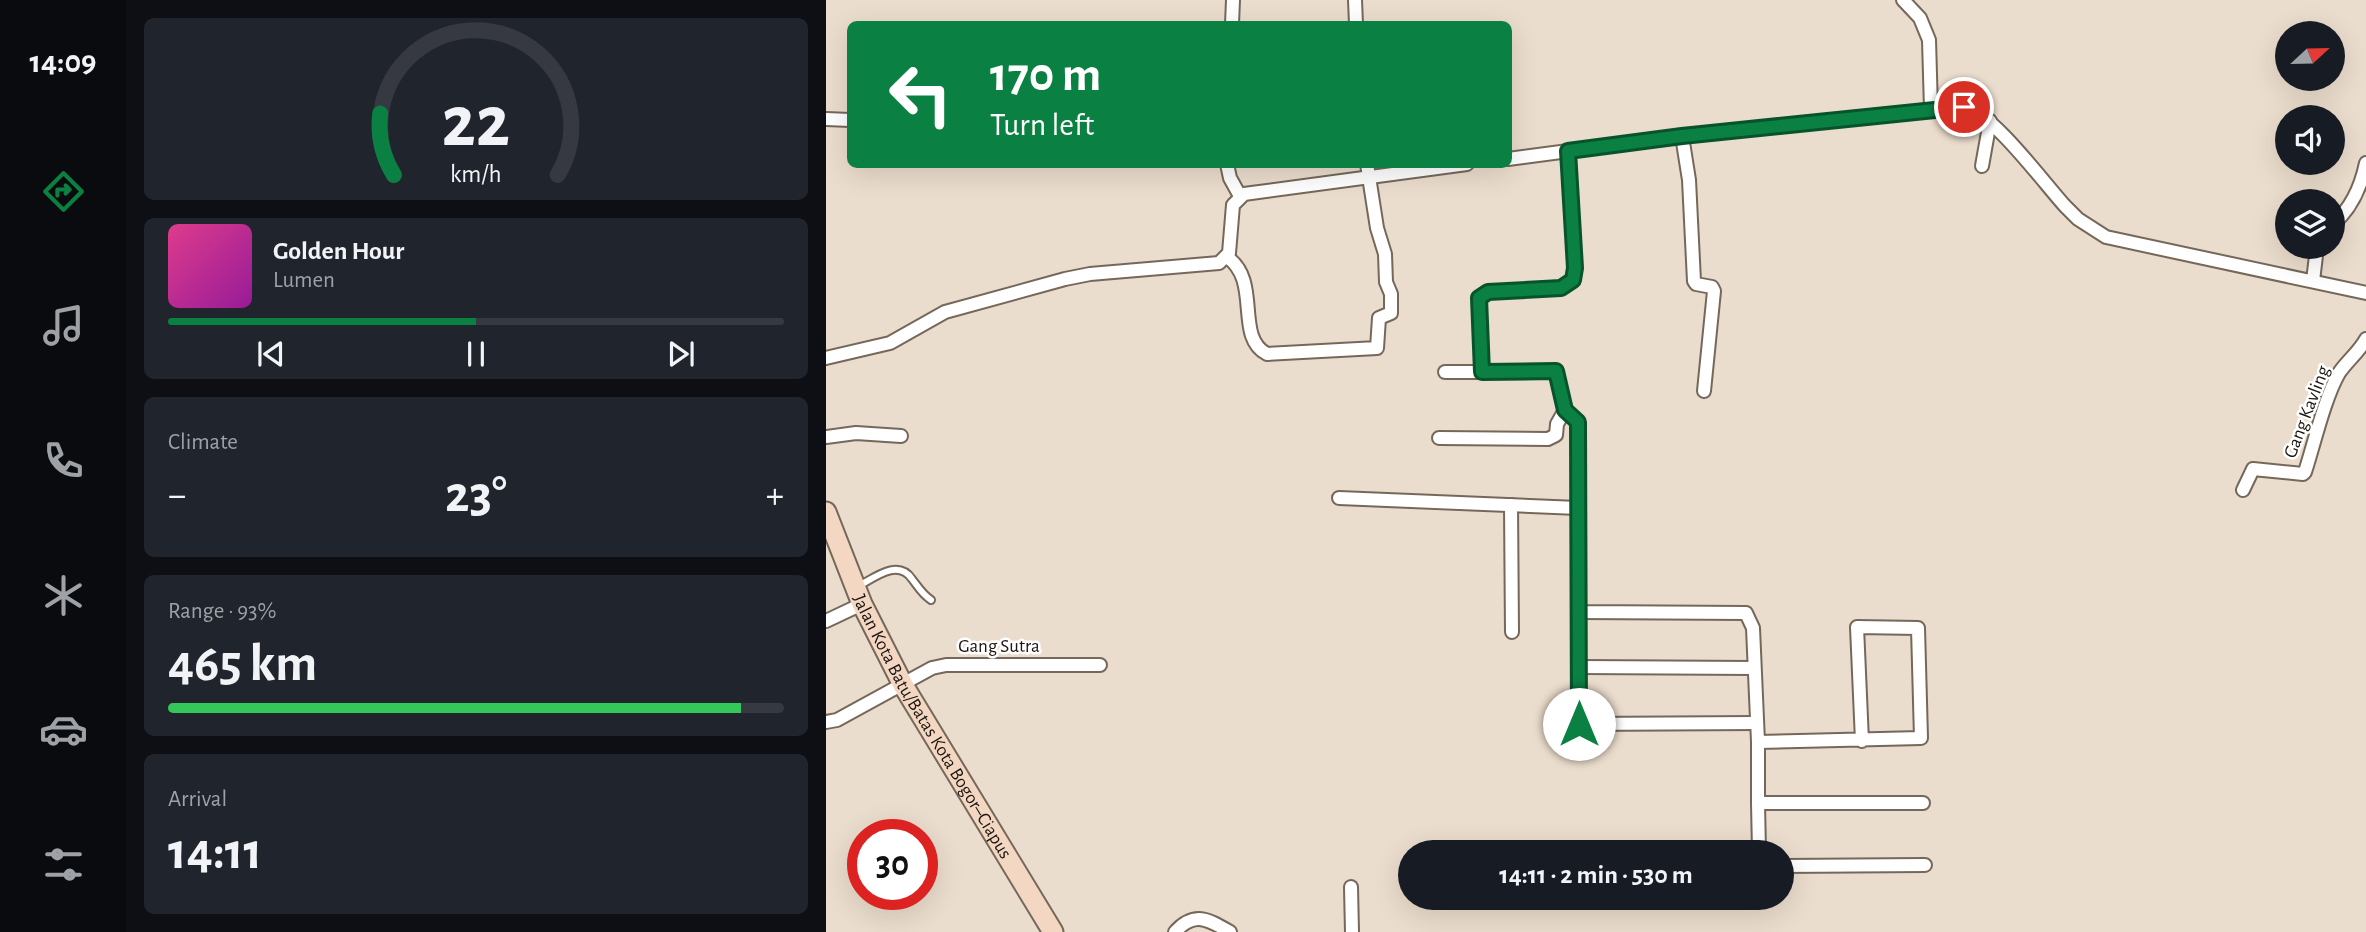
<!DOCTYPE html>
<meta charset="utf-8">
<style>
:root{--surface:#171b24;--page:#20242c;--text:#f1f3f6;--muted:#9ea1a6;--line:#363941;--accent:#0b8043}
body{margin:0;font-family:"Alegreya Sans",sans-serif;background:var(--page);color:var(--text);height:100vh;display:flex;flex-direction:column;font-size:26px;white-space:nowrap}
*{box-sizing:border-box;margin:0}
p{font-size:23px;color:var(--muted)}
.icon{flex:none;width:38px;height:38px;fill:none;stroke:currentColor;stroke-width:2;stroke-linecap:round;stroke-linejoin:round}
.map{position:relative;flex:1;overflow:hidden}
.details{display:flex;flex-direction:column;gap:18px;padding:18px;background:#0d0f14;width:700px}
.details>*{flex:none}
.banner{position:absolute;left:21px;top:21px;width:665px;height:147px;border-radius:10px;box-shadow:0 7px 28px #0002;background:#0b8043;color:#fff;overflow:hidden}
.needle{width:46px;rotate:68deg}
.buttons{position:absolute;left:1449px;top:21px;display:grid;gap:14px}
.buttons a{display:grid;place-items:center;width:70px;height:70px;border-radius:50%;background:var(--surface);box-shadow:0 7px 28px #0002;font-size:35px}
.speed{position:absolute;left:21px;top:819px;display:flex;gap:14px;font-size:35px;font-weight:700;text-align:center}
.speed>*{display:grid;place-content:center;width:91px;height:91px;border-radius:50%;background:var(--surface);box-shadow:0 7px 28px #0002;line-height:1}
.speed .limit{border:10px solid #d22;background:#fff;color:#111}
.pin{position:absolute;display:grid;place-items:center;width:60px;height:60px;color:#fff;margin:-30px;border:4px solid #fff;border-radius:50%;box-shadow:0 2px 7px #0007}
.me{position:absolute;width:77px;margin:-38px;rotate:0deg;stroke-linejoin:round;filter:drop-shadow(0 0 5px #0008)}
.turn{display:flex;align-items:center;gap:24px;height:147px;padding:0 28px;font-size:32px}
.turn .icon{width:91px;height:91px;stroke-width:2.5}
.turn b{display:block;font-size:49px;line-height:60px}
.big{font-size:52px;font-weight:600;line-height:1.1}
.details .card{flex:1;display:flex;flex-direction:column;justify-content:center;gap:10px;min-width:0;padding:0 24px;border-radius:10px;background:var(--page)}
.details .dial{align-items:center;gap:0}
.dial svg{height:182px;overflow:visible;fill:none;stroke:var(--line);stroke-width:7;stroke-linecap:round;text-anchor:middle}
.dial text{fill:var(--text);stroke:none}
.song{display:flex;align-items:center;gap:21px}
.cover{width:84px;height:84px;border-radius:10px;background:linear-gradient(135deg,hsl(330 70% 55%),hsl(300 70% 35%))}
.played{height:7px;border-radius:4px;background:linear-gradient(90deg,var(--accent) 50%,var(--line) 50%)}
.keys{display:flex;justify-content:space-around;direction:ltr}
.heat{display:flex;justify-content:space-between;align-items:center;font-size:38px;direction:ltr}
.charge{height:10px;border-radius:5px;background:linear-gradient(90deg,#34c759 93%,var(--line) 0)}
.trip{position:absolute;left:572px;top:840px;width:396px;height:70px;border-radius:35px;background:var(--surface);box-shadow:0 7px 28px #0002;font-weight:600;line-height:70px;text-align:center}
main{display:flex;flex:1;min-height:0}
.tabs{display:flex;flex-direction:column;width:126px;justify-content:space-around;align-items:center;background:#090b0e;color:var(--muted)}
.tabs .icon{width:49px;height:49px}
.tabs .selected{color:var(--accent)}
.tabs b{font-size:32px;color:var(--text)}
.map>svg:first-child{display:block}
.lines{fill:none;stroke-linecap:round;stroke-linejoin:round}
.service-casing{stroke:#75685a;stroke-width:10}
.minor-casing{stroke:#75685a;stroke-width:16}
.secondary-casing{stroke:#75685a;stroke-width:23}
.service{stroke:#fff;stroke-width:6}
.minor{stroke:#fff;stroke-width:12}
.secondary{stroke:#f4d7c2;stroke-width:19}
.route-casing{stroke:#07532c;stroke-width:18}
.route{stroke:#0b8043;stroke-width:12}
.labels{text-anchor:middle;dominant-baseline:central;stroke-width:5;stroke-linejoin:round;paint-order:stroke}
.street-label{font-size:19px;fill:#1b1610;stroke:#fff}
</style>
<main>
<nav class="tabs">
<b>14:09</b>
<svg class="icon selected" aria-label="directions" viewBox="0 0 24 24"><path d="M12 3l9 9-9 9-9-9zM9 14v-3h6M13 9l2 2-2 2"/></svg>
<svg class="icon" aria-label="music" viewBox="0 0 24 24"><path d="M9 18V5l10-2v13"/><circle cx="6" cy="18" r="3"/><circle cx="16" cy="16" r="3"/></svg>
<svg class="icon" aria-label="phone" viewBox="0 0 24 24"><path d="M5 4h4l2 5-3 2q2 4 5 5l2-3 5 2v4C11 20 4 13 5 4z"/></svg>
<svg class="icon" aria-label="climate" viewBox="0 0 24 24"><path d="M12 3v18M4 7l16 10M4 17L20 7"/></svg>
<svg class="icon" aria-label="car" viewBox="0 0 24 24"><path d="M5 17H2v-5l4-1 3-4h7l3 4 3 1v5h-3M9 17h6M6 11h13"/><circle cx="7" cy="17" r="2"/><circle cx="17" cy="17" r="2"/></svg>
<svg class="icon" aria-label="filters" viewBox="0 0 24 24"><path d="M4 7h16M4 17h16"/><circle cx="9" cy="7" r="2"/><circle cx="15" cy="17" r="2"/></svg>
</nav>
<section class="details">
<div class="card dial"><svg viewBox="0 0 100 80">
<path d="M14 69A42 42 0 1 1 86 69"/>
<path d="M14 69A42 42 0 0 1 8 42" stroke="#0b8043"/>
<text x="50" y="56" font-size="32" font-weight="700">22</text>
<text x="50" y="72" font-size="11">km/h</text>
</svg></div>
<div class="card">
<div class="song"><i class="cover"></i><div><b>Golden Hour</b><p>Lumen</p></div></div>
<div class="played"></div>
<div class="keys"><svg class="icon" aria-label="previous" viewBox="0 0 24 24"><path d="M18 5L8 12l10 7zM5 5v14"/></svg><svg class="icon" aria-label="pause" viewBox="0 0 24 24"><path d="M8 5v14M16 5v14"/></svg><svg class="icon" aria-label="next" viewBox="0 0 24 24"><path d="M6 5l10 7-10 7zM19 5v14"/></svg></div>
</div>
<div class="card"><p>Climate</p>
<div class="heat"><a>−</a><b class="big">23°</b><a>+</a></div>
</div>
<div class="card"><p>Range · 93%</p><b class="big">465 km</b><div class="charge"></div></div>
<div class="card"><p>Arrival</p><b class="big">14:11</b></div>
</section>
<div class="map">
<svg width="1540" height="932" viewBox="0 0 1540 932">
<rect width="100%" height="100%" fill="#ebddcd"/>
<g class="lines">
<defs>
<path id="service" d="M31 587C48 578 72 558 86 579 93 588 96 594 105 600"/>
<g id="minor">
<polyline points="529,0 530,24"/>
<polyline points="1077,0 1094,18 1103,40 1105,109"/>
<polyline points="406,24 407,0"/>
<polyline points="0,119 24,120"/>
<polyline points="856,136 863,180 868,281 870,284 886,287 888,291 878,391"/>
<polyline points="742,151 749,269 747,280 735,288 662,292 653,298 656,372 730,371 739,410 752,422 753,612 920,613 927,628 932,742 1095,738 1092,628 1031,627 1036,741"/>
<path d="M682 159 856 136 1138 107C1165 111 1218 183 1239 206L1252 219 1280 237 1540 293"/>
<polyline points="401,164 404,178 414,196"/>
<polyline points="1156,166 1164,121"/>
<path d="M1507 224C1526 208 1535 187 1540 163"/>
<path d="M401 257C436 281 408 337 441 354L551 348 553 318 565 313V294L560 282 559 254 551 228 541 164"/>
<polyline points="1487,281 1491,247"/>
<polyline points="0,358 64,343 119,312 239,279 264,274 393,263 403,253 407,205 418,194 641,164"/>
<polyline points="619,372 656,372"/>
<polyline points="0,437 30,433 75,436"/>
<polyline points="613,438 722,439 730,435 731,424 739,410"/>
<path d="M1417 490 1427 469 1477 474 1479 472C1488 444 1499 397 1513 373 1521 361 1533 352 1540 339"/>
<polyline points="513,498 752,508"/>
<polyline points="685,505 686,632"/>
<polyline points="753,612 753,724 931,723"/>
<polyline points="0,621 36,604"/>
<polyline points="753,667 928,668"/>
<polyline points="0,722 11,720 106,668 120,665 274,665"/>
<polyline points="932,742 932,803 1097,803"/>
<polyline points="932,803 933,852"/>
<polyline points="956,866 1099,865"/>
<polyline points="525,887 526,932"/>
<path d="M349 932C368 911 382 919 404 932"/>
</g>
<g id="secondary">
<path id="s1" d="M0 512 36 604 77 685 227 932"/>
</g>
</defs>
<use href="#service" class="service-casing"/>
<use href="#minor" class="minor-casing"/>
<use href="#secondary" class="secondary-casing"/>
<use href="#service" class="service"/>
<use href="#minor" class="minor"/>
<use href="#secondary" class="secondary"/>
</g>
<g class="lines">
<defs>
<polyline id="route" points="753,724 752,422 739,410 730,371 656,372 653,298 662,292 735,288 747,280 749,268 742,151 856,136 1138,107"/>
</defs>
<use href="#route" class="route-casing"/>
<use href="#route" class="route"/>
</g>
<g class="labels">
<g class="street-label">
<text transform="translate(1481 412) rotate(-69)">Gang Kavling</text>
<text x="173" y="646">Gang Sutra</text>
<text stroke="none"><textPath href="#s1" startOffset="240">Jalan Kota Batu/Batas Kota Bogor–Ciapus</textPath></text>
</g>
</g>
</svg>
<div class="buttons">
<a><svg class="needle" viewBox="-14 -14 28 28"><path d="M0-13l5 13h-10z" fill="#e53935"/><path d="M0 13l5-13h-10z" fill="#9ea1a6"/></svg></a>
<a><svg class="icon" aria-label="sound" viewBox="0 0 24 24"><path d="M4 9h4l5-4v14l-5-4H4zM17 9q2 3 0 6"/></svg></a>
<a><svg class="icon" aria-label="layers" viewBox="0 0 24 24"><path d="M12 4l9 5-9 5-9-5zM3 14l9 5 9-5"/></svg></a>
</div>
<div class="speed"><div class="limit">30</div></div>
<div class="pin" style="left:1138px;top:107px;background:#d93025"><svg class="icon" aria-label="arrive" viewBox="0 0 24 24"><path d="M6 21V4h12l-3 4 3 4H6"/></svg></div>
<svg class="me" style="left:753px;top:724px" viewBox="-20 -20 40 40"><circle r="19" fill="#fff"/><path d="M0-13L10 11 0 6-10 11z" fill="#0b8043"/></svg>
<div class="trip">14:11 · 2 min · 530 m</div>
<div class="banner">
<div class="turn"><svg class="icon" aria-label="left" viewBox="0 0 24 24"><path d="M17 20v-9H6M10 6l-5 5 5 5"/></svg><div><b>170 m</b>Turn left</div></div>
</div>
</div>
</main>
